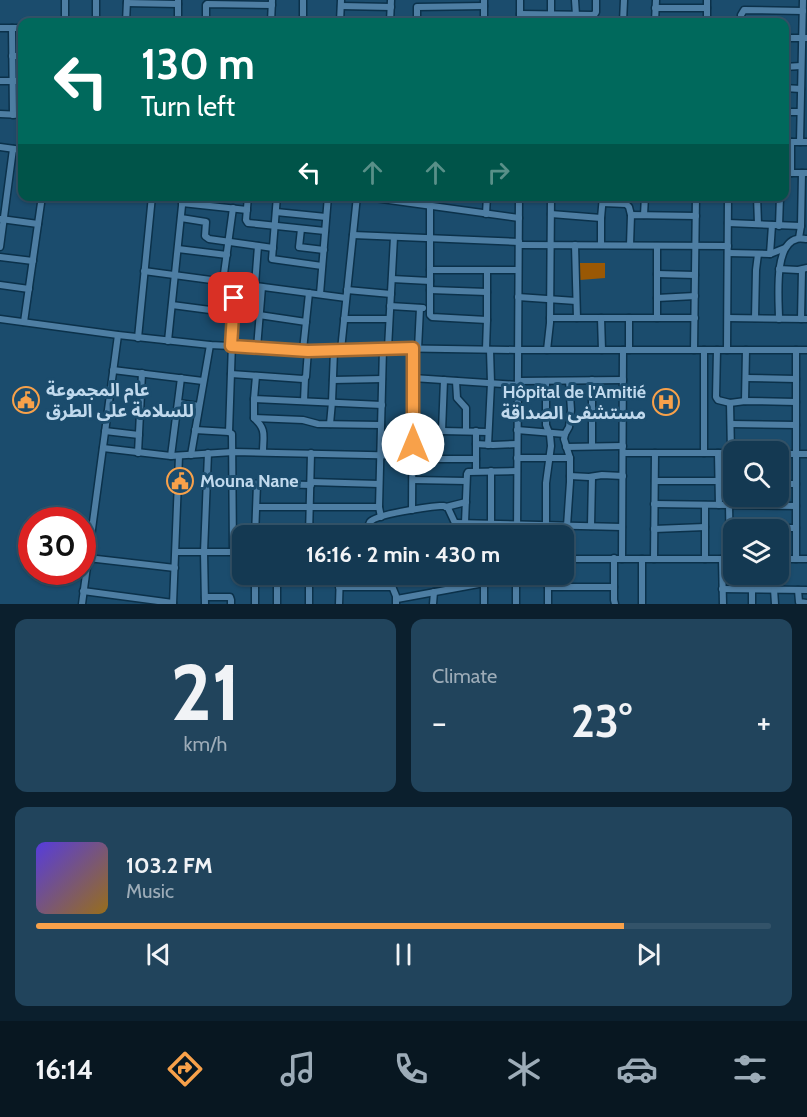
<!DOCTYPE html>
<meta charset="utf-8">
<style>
:root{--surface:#143952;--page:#21445c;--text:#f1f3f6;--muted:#9dacb8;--line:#335369;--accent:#f8a14a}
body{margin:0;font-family:Cabin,"Noto Sans Arabic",sans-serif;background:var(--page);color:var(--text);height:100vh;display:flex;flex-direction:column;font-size:22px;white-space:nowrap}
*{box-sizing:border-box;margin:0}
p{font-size:20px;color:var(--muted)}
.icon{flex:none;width:33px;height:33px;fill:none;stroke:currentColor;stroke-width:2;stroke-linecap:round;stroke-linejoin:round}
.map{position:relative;height:604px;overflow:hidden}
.sheet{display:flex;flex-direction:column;gap:15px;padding:15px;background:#0b1f2d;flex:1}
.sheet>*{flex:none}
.hud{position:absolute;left:18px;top:18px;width:771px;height:183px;border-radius:12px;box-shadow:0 2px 4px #0004,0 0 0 2px var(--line);background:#00695c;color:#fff;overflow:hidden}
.buttons{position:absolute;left:723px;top:441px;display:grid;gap:12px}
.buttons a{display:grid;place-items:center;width:66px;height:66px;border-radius:12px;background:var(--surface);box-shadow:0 2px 4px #0004,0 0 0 2px var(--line);font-size:30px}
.speed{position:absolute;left:18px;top:507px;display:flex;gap:12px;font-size:30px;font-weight:700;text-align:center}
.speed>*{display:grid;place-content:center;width:78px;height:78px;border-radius:50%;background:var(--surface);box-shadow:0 2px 4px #0004,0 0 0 2px var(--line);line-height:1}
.speed .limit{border:9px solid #d22;background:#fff;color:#111}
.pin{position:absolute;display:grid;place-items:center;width:51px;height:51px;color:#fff;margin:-26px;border-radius:12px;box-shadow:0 3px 9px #0006}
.me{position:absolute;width:66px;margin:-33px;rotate:0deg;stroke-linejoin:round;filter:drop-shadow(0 0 4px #0008)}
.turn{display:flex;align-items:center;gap:21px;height:126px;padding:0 24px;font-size:27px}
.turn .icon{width:78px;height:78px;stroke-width:2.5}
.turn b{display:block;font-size:42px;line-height:51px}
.lanes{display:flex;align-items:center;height:57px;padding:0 24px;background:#0003;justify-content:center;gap:30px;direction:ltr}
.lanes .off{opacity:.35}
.big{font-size:45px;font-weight:800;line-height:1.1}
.sheet .widget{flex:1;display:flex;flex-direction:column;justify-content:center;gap:9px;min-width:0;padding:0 21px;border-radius:12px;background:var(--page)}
.sheet .dial{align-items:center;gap:0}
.dial b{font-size:78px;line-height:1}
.song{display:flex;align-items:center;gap:18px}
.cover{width:72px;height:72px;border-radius:9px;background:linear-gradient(135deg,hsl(250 70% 55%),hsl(40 70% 35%))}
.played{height:6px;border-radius:3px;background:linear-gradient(90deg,var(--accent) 80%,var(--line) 80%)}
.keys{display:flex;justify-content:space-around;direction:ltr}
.heat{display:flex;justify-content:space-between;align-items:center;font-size:33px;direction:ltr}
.sheet .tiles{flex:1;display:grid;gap:15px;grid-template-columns:1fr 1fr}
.widget:last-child{grid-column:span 2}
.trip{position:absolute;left:232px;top:525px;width:342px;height:60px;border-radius:12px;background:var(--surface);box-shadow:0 2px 4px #0004,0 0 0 2px var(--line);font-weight:800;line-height:60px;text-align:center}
.menu{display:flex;height:96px;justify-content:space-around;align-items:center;background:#081721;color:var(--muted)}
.menu .icon{width:42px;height:42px}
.menu .active{color:var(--accent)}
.menu b{font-size:27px;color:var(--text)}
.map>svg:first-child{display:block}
.green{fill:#9a5804}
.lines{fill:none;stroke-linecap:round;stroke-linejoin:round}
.minor-casing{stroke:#0b314a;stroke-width:9}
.minor{stroke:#4e7ea3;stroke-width:6}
.route-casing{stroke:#a16930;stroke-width:15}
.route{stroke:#f8a14a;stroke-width:10}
.labels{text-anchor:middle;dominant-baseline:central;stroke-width:6;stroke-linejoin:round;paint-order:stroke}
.poi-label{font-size:18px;font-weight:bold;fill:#c0d9ed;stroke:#1b4c6d;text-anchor:start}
</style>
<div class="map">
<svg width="807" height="604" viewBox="0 0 807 604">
<rect width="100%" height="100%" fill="#1b4c6d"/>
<polygon class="green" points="579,263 605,263 605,278 580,280"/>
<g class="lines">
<defs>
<g id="minor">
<polyline points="65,0 65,22"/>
<polyline points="484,0 484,22"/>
<polyline points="551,0 551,15"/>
<polyline points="575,0 576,15"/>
<polyline points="127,3 178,4"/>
<polyline points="341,6 391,7"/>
<polyline points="655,8 707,8"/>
<polyline points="520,14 594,15 596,12 596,0"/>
<polyline points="96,22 96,0"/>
<polyline points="126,22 127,1"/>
<polyline points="178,22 178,0"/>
<polyline points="206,22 206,5 207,4 272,5"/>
<polyline points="271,22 272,0"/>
<polyline points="303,22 303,0"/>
<polyline points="340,22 341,0"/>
<polyline points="390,22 391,0"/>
<polyline points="417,22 417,7 484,6"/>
<polyline points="520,22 520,0"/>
<polyline points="623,22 624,0"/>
<polyline points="655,22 656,0"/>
<polyline points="707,22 707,0"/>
<polyline points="741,22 741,15 744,10 803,11"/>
<polyline points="0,28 22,28"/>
<polyline points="12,28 13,115"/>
<polyline points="784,38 807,38"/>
<polyline points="12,56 22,56"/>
<polyline points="784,67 801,66"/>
<polyline points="0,81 22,81"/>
<polyline points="784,88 801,89"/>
<polyline points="784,112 800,112"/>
<polyline points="0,114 22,115"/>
<polyline points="784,142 807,142"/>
<polyline points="800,142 803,0"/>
<polyline points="0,147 22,150"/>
<polyline points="784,173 807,173"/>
<polyline points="791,173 791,142"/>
<polyline points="248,196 246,220 248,223 325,231"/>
<polyline points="277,196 272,259 322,266"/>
<polyline points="360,196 519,218"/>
<polyline points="757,196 758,224"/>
<polyline points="182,203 247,210"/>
<polyline points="603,203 626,204 629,207 631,215"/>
<polyline points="430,206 430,315 432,317 487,320"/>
<polyline points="276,212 326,217"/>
<polyline points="486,214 487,196"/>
<polyline points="551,214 601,218"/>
<polyline points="644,215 645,196"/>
<polyline points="181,218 206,222 205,236 209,239 273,248"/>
<polyline points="1,219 38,224"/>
<polyline points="728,223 801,226"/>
<polyline points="779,226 780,196"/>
<polyline points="301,229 299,247 324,250"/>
<polyline points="353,235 519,242"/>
<polyline points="799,238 801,226 802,173"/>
<polyline points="519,245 728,246"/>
<polyline points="575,245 577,318"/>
<polyline points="601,245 601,218 603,196"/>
<polyline points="630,245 631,215 696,216"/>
<polyline points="0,247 13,149"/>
<polyline points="178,249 227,255"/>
<polyline points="728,253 770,254 785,248"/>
<polyline points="770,254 772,225"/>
<polyline points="0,257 33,261"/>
<polyline points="779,269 798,270 807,268"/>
<polyline points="430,270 518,270"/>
<polyline points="144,271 346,298"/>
<polyline points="657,274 695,275"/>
<polyline points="392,279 430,281"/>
<polyline points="223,281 233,208"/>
<polyline points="0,285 29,289"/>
<polyline points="255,285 258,246"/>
<polyline points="347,290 391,294"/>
<polyline points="430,290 487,292"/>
<polyline points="320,294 328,196"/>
<polyline points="518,297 576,301"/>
<polyline points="657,298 695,296"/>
<polyline points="172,305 233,313"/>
<polyline points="390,306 423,308"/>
<polyline points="259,315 306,322"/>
<polyline points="550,318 695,318"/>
<polyline points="601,318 602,350"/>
<polyline points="629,318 629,350"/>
<polyline points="657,318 657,246"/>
<polyline points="728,318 807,319"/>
<polyline points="755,318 756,270 758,254"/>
<polyline points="0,319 118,335 210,345 308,350 334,351 383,348 518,350 807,350"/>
<polyline points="344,319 389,319"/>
<path d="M779 319C779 301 773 244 797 239 800 238 804 239 807 239"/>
<polyline points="801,319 802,270"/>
<polyline points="24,322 42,196"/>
<polyline points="138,338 152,196"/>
<polyline points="168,341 183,196"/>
<polyline points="257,348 262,287"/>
<polyline points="388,348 394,237"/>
<polyline points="418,349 420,308"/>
<polyline points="486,349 487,320 487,271"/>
<polyline points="303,350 309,293"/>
<polyline points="341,350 357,196"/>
<polyline points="547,350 550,323 551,196"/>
<polyline points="694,350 696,196"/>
<polyline points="704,350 704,453"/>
<polyline points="717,350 716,397 718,400 730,403 745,401 796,402"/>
<polyline points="727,350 728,196"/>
<polyline points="113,370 203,381"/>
<polyline points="231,374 303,379 306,377 308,350"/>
<polyline points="256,376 254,399 382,405"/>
<polyline points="413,378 518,385"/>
<polyline points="746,378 796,379"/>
<polyline points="333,380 382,379"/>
<polyline points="456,381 457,398 466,408 466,431"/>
<polyline points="518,381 623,380"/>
<path d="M254 399V418C267 430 263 435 263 452"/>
<polyline points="304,401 305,378"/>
<polyline points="745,401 746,350"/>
<polyline points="179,403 199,406"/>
<polyline points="730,403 731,453"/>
<polyline points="254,418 303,420 318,424 381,425"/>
<polyline points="330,424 332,402 334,351"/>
<polyline points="731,424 796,425"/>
<polyline points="195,430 229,432"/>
<polyline points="517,430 565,434"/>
<polyline points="105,431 139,435"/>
<polyline points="413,431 442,431 444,380"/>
<polyline points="442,431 488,432"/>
<polyline points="476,431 476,471"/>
<polyline points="476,444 493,445 517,444"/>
<polyline points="488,445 491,383 490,350"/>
<polyline points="592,446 592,380"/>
<polyline points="566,447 623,446"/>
<polyline points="103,448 171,456 233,452 413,456 434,459 476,459"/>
<polyline points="138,453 142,373"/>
<polyline points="623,453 734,453"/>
<polyline points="718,453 719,505"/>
<polyline points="778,454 807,454"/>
<polyline points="191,455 210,345"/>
<polyline points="171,456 181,378"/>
<polyline points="517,458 570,458"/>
<polyline points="570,476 589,477 602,475 623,476"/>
<polyline points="413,480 466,481"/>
<polyline points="655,481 719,481"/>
<polyline points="311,482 379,484"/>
<polyline points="233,483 311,485"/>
<polyline points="778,484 796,484"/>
<polyline points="654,504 796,506"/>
<polyline points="705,505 705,559"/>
<polyline points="729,505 730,559"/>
<polyline points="257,507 379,507"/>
<polyline points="446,507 466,502"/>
<polyline points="412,510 413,349"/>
<polyline points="381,517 379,507 383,348"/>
<polyline points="456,523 622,527"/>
<polyline points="465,523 467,474 468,472 517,471"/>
<polyline points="491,524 491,471"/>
<polyline points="546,525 546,483 551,446 550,435 546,425 546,381"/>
<polyline points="567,526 570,482 570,458 564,439 565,434 569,427 571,410 569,381"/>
<polyline points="591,526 592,477"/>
<polyline points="730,528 796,528"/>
<polyline points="654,529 705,527"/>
<polyline points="255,536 257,484"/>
<polyline points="309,536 311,453"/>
<path d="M371 536C369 531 367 527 370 522 376 514 428 507 440 506H444L448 508 461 536"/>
<polyline points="517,536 519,196"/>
<polyline points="233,551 232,434 229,432 234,283"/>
<polyline points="176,552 243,552"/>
<polyline points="88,558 175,568"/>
<polyline points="614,558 614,600 615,604"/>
<polyline points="564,559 734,559"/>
<polyline points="622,559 623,350"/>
<polyline points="654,559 655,453"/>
<polyline points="722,559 723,604"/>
<polyline points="778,559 807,559"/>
<polyline points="796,559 796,350"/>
<polyline points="255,574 255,604"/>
<polyline points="277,574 277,604"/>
<polyline points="309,574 309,604"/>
<polyline points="387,574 396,596 396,604"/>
<polyline points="339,587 392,587"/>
<polyline points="548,587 614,587"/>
<polyline points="722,589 807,590"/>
<polyline points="774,589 775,604"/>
<polyline points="798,590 799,602 807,603"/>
<polyline points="83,591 173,603"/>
<polyline points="205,597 230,597 231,600 231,604"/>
<polyline points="397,599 484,583"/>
<polyline points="82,604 118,335"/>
<polyline points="173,604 179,456"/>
<polyline points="205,604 204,552 208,453"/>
<polyline points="339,604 340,574"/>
<polyline points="433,604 434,592"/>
<polyline points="484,604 484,574"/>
<polyline points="516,604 516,574"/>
<polyline points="548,604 548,574"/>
<polyline points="642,604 642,559"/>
<polyline points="752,604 752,589"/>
</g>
</defs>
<use href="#minor" class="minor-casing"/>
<use href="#minor" class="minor"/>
</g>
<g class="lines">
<defs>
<polyline id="route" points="234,298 231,346 308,351 413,348 413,444"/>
</defs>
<use href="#route" class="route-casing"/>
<use href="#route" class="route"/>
</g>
<defs>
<symbol id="civic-ring" viewBox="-11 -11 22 22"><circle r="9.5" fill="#1b4c6d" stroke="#f8a14a" stroke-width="1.5"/><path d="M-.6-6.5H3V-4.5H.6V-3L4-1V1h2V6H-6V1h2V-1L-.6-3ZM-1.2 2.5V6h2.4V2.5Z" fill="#f8a14a"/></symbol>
<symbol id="hospital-ring" viewBox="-11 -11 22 22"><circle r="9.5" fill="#1b4c6d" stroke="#f8a14a" stroke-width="1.5"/><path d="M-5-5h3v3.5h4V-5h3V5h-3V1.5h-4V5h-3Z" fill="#f8a14a"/></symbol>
</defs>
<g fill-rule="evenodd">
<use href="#civic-ring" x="11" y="385" width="30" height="30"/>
<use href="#hospital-ring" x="651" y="387" width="30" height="30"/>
<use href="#civic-ring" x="165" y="466" width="30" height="30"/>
</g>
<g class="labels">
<g class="poi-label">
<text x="46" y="390">عام المجموعة<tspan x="46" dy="21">للسلامة على الطرق</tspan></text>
<text x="646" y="392" text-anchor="end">Hôpital de l'Amitié<tspan x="646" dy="21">مستشفى الصداقة</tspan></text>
<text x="200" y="481">Mouna Nane</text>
</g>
</g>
</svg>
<div class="buttons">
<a><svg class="icon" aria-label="search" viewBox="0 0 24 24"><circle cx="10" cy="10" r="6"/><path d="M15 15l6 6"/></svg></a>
<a><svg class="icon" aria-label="layers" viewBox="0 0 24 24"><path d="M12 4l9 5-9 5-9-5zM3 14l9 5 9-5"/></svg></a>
</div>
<div class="speed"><div class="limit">30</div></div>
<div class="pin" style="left:234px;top:298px;background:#d93025"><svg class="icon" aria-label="arrive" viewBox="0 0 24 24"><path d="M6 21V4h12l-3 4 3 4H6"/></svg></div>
<svg class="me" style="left:413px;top:444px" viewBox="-20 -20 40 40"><circle r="19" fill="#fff"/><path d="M0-13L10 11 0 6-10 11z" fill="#f8a14a"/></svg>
<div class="trip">16:16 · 2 min · 430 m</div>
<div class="hud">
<div class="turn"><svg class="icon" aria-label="left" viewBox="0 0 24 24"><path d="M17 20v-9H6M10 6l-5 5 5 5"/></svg><div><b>130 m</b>Turn left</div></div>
<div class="lanes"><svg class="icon" aria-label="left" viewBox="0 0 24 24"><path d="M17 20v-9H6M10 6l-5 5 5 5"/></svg><svg class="icon off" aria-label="ahead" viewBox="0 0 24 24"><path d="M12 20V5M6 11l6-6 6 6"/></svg><svg class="icon off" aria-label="ahead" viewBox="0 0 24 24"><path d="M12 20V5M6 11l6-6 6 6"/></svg><svg class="icon off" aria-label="right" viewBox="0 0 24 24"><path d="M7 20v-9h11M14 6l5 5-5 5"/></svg></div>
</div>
</div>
<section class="sheet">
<div class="tiles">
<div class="widget dial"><b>21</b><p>km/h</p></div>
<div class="widget"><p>Climate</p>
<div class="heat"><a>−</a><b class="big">23°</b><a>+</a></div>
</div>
<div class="widget">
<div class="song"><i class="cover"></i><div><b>103.2 FM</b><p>Music</p></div></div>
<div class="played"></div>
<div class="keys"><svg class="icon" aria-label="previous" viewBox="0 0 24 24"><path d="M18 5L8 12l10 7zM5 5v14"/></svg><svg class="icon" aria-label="pause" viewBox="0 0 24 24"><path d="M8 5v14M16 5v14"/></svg><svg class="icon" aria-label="next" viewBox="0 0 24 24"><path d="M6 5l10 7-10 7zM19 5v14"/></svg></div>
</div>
</div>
</section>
<nav class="menu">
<b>16:14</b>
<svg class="icon active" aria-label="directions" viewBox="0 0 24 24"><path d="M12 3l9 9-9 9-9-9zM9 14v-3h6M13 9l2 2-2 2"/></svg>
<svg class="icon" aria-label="music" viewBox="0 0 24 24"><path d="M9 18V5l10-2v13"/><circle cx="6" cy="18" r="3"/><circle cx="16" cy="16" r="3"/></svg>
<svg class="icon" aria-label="phone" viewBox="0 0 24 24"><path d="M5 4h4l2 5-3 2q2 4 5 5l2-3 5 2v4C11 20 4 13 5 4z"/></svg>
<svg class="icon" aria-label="climate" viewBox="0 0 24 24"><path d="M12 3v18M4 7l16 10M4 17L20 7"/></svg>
<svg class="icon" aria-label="car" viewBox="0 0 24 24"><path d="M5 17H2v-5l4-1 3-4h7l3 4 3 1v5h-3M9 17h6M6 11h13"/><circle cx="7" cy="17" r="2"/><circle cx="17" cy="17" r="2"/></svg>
<svg class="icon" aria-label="filters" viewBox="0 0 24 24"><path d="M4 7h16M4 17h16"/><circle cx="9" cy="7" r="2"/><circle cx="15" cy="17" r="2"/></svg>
</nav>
